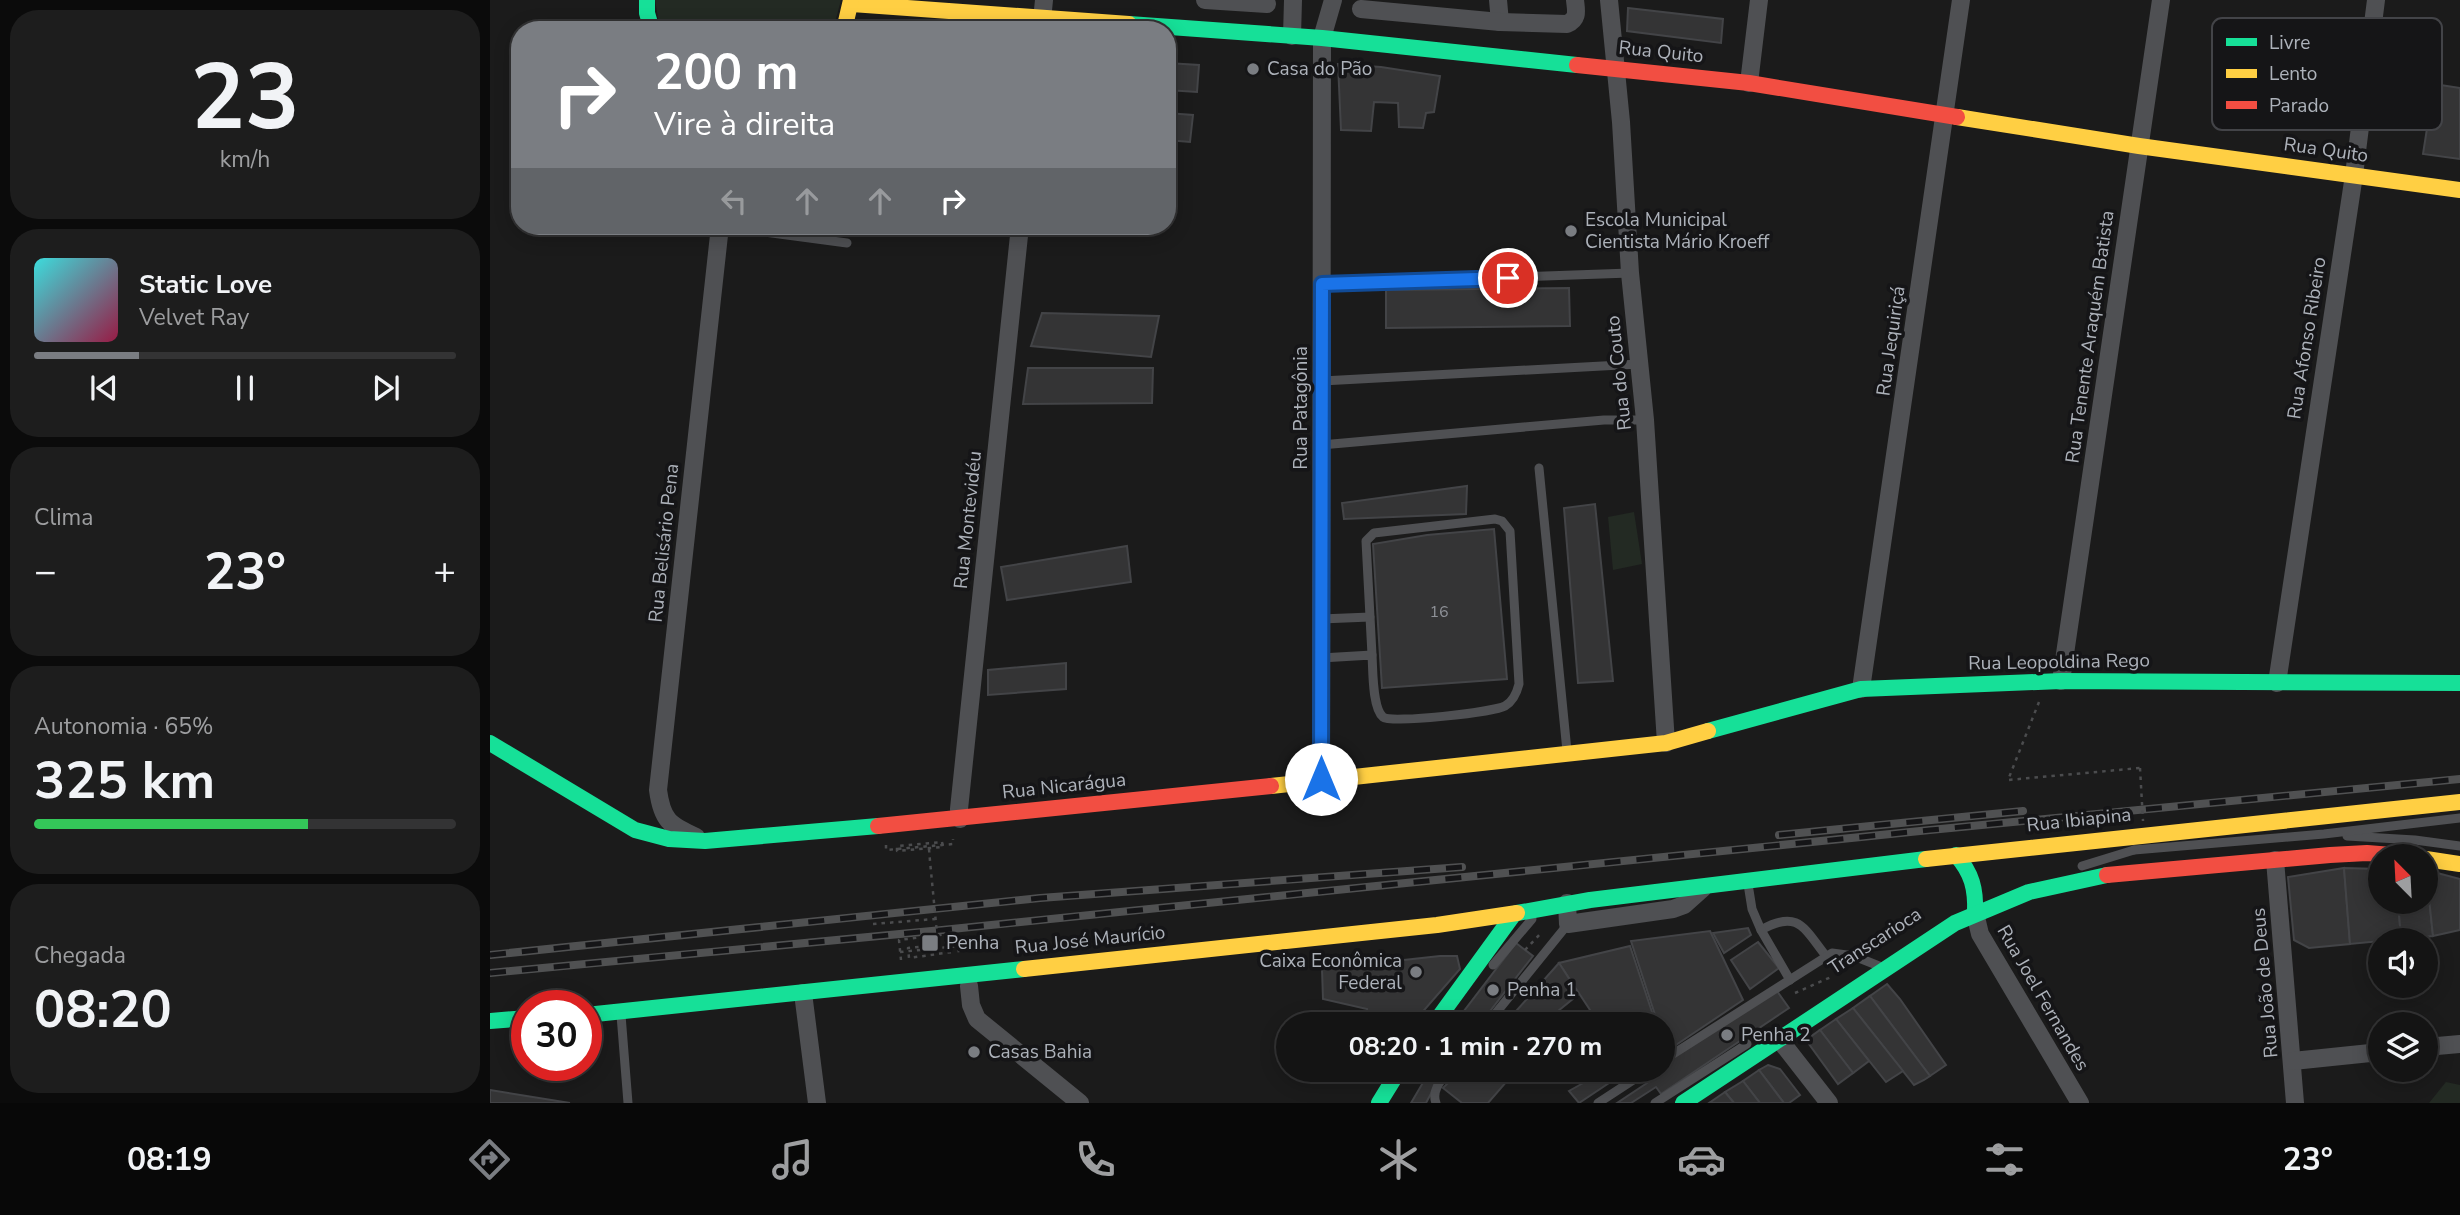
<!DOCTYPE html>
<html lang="pt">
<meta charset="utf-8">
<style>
:root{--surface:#141414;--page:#1d1d1d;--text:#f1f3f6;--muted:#9d9ea0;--line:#333334;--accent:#7a7d82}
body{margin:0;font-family:"Nunito Sans",sans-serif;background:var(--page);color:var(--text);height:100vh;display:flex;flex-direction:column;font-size:26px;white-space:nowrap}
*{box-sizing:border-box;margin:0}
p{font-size:23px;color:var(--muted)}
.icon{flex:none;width:38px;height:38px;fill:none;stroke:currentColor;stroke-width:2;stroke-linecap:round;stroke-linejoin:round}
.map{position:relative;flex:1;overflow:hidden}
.sheet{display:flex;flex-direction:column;gap:10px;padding:10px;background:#0b0b0b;width:490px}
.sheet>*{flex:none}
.top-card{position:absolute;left:21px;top:21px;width:665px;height:214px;border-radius:28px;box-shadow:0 4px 18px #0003,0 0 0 2px var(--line);background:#7a7d82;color:#fff;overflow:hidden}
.needle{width:46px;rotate:336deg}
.controls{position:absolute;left:1878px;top:844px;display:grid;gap:14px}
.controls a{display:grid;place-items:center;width:70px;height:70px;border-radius:50%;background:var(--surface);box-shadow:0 4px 18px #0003,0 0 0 2px var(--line);font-size:35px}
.speed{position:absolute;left:21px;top:990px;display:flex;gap:14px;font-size:35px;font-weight:700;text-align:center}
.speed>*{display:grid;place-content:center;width:91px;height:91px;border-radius:50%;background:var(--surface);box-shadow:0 4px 18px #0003,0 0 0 2px var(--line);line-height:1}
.speed .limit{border:10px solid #d22;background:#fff;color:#111}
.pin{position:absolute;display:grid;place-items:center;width:60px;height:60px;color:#fff;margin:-30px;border:4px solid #fff;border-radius:50%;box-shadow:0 2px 7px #0007}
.me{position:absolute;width:77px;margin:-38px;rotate:0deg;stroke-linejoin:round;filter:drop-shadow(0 0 5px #0008)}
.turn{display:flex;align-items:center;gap:24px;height:147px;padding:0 28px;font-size:32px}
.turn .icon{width:91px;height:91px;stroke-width:2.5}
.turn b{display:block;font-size:49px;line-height:60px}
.lanes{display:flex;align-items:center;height:66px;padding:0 28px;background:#0003;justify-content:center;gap:35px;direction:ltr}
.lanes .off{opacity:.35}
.big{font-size:52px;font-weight:700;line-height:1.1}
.sheet .card{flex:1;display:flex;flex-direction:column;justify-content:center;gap:10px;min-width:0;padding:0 24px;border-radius:28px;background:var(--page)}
.sheet .dial{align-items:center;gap:0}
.dial b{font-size:91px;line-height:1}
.song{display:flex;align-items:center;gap:21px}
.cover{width:84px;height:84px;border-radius:10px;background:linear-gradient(135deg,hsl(180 70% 55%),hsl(340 70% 35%))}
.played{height:7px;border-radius:4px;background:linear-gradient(90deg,var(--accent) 25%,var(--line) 25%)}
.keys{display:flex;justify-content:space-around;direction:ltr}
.heat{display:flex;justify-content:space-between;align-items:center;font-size:38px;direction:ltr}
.charge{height:10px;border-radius:5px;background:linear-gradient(90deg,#34c759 65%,var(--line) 0)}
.trip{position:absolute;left:786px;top:1012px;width:399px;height:70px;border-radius:35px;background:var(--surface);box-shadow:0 4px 18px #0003,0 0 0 2px var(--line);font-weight:700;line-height:70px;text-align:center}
.dock{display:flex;height:112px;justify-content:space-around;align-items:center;background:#080808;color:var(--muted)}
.dock .icon{width:49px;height:49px}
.dock .current{color:var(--accent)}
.dock b{font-size:32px;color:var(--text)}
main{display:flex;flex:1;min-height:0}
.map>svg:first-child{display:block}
.green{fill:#232a23}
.building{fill:#343435;stroke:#434447;stroke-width:2}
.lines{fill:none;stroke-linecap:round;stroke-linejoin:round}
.path{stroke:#4b4c4e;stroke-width:2.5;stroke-dasharray:3.5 5;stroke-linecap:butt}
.lane{stroke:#4f5053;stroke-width:9}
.street{stroke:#4f5053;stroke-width:18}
.fast{stroke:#16e098;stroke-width:16}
.slow{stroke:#ffcf43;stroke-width:16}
.jam{stroke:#f24e42;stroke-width:16}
.rail-casing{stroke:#505152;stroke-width:8}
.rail{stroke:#151517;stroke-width:5;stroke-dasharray:16;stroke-linecap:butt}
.path-bridge{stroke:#4b4c4e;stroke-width:2.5;stroke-dasharray:3.5 5;stroke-linecap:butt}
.route-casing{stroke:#114b97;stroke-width:18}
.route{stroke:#1a73e8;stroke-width:12}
.poi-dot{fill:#7a7d82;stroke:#151517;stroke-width:2.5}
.labels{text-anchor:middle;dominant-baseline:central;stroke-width:7;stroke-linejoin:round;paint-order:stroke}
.number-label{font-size:16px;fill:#8f9299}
.street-label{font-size:19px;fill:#adb2ba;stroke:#151517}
.poi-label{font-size:19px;fill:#adb2ba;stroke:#151517;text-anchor:start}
.key{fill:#151517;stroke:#434448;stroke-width:2}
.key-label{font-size:19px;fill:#adb2ba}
</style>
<main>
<section class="sheet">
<div class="card dial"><b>23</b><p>km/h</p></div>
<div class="card">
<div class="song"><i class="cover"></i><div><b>Static Love</b><p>Velvet Ray</p></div></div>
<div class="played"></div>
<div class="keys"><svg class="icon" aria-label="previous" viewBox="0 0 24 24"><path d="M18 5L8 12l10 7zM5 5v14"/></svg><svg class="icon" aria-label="pause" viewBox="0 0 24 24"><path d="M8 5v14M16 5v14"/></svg><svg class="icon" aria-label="next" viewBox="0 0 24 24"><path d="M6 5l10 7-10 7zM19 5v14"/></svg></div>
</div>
<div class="card"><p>Clima</p>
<div class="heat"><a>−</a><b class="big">23°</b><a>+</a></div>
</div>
<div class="card"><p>Autonomia · 65%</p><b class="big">325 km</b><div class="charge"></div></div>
<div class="card"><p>Chegada</p><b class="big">08:20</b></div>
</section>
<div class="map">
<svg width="1970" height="1103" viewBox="0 0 1970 1103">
<rect width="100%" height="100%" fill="#1b1b1b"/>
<g class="green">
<polygon points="165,0 351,0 343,30 170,30"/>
<polygon points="1144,512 1152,564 1123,570 1118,517"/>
<polygon points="1956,1082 1970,1085 1970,1103 1939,1103"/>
</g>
<g class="building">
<polygon points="1138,8 1233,19 1231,43 1137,31"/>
<polygon points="677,63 709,65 707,92 677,90"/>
<polygon points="848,64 891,67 950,76 944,112 936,113 933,128 909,127 908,103 884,102 881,131 851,130"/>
<polygon points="1944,84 1970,88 1970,159 1933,154"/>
<polygon points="677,113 703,115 700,142 677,140"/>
<polygon points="1079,288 1080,326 896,328 896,290"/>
<polygon points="552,313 669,316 661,357 541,346"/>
<polygon points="538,368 663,368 662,403 533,404"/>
<polygon points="977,486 976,514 854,519 852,503"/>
<polygon points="1105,504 1123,681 1088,683 1074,508"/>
<polygon points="1004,529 1017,679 892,688 883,544 937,535"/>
<polygon points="637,546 641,582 517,600 511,567"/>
<polygon points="576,663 576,689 498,695 498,670"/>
<polygon points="1854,868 1860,944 1819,948 1804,940 1798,877"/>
<polygon points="1854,868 1890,869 1890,901 1908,901 1911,939 1860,944"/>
<polygon points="1936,870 1943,936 1911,939 1908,901 1936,901"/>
<polygon points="1936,870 1970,879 1970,930 1943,936"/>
<polygon points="1258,928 1261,935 1234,953 1223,933"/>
<polygon points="1220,931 1253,1000 1177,1051 1172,1036 1172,1024 1168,1024 1141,941"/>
<polygon points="1268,942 1289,968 1260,989 1241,960"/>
<polygon points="1026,943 1043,956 990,1024 964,1024"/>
<polygon points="1140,946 1166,1024 1086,1024 1102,1013 1069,963"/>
<polygon points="950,956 967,956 970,969 922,1024 875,1024 877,1009 833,999 832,969"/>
<polygon points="1069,963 1089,994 1052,1024 1039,1024 1027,1010"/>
<polygon points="1397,984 1410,999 1456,1065 1440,1076 1380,996"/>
<polygon points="1287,991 1299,1008 1171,1094 1166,1087 1141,1103 1127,1103 1163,1079 1158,1072 1162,1069 1172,1069 1172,1062"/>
<polygon points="1380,996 1440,1076 1434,1080 1424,1085 1363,1008"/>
<polygon points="1363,1008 1413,1071 1396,1082 1346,1019"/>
<polygon points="1346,1019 1379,1061 1363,1073 1330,1030"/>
<polygon points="1330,1030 1363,1073 1348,1084 1316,1040"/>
<polygon points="1278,1065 1290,1069 1310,1095 1299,1103 1294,1103 1269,1070"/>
<polygon points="941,1069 954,1069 936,1103 921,1103"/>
<polygon points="972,1069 1004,1069 1018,1080 998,1103 972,1103 953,1088"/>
<polygon points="1087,1069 1140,1069 1089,1103 1079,1091 1095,1082"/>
<polygon points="1269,1070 1294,1103 1270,1103 1253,1081"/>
<polygon points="1253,1081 1270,1103 1244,1103 1235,1092"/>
<polygon points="0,1090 80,1103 0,1103"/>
<polygon points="1235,1092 1244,1103 1219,1103"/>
</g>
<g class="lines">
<g class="path">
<polyline points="1549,702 1518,780 1650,768"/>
<polyline points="396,845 396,850 463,844 463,839"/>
<polyline points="439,849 440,861"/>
<polyline points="383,924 445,919"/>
<polyline points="437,946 448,944"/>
<polyline points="1035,950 1052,932"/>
<polyline points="410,952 468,946"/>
<polyline points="411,960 409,940 466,933 469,953"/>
<polyline points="1305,993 1341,977"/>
</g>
<g class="lane">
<polyline points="263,226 267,231 357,243"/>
<polyline points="832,284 1140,273"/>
<polyline points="832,381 1149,364"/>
<polyline points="831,445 1114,420 1155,420"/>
<polyline points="1049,468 1077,751"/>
<polyline points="880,617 882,655"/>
<path d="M831 658 882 655C883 669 882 708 893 717 901 724 1004 712 1015 706 1024 701 1027 692 1029 684L1020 531 1012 521 1005 519 884 533 876 541 880 617 831 619"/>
<polyline points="1857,836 1925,840 1970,846"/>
<polyline points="1644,850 1834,834 1970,818"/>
<polyline points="1592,866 1644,850"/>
<path d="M1258 884 1262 909 1271 930C1308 909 1314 928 1336 956"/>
<polyline points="1271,930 1300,980"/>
<polyline points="1003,965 1042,919"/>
<polyline points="131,1015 138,1103"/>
<polyline points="997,1024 1078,924"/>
<polyline points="1172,1061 1342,953 1364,956 1389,966"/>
<path d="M946 1103C941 1090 952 1079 960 1069"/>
<polyline points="1108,1103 1160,1069"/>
<polyline points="1165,1103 1257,1044"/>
</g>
<g class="street">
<polyline points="715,0 777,4"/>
<polyline points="1008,0 1010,22"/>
<polyline points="1119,0 1131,122 1140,273 1155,420 1176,743"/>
<path d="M871 9 1010 22 1077 24C1089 19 1086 10 1085 0"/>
<polyline points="551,30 554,0"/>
<polyline points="802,36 803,0"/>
<polyline points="1259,83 1269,0"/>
<polyline points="1571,681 1671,0"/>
<polyline points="1787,683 1864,175 1886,0"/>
<polyline points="1371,689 1471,0"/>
<polyline points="831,779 832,38 843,0"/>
<polyline points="470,819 469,809 530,226"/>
<path d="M206 837C179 825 172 820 168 790L230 226"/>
<polyline points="1785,860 1805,1103"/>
<polyline points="1077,903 1078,924 1183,909 1194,905 1213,888"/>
<polyline points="1485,913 1490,934 1590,1103"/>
<polyline points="479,986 481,1005 487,1019 590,1103"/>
<polyline points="313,993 327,1103"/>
<polyline points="1289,1039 1339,1103"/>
<polyline points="1936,1047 1970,1044"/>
<polyline points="1803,1061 1890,1052"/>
</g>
<g class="fast">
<polyline points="157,0 157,13 162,30"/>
<polyline points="639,24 832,38 1087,65"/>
<polyline points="1218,731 1371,689 1571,681 1970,683"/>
<polyline points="0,743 145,830 179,839 215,841 388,826"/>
<path d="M1466 855C1482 873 1486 889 1485 913"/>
<polyline points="1027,913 1100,900 1436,859"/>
<polyline points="96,1015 534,969"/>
<polyline points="0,1021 37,1018"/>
<polyline points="944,1024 1024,914"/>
<polyline points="889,1103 910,1069"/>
<polyline points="1193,1103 1465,923 1539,892 1617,875"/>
</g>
<g class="slow">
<polyline points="362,4 639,24"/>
<polyline points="354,30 361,0"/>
<polyline points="1467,117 1649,146 1970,190"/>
<polyline points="781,786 1176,743 1218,731"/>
<polyline points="1436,859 1970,802"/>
<polyline points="1936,859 1970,864"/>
<polyline points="534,969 947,925 1027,913"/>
</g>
<g class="jam">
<polyline points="1087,65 1259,83 1467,117"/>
<polyline points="388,826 781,786"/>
<polyline points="1617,875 1840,855 1877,853 1914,856"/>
</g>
<defs>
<g id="rail">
<polyline points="1289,835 1533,811"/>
<polyline points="0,955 550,898 972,867"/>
<polyline points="0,973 452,930 1440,830 1970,779"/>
</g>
</defs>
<use href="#rail" class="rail-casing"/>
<use href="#rail" class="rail"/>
<g class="path-bridge">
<polyline points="1650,768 1653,821"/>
<polygon points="452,842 453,847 407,851 407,846"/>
<polyline points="437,946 418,948 419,958 462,952 460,942 448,944 440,861"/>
</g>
</g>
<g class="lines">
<defs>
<polyline id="route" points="831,779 832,284 1018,278"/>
</defs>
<use href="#route" class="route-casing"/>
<use href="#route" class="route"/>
</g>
<g class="poi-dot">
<circle cx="763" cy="69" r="7"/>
<circle cx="1081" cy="231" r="7"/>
<rect x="431" y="934" width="18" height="18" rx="3.5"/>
<circle cx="926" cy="972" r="7"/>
<circle cx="1003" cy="990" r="7"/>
<circle cx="1237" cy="1035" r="7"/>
<circle cx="484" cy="1052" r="7"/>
</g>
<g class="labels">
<g class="number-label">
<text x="949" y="612">16</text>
</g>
<g class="street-label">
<text transform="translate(1171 52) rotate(6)">Rua Quito</text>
<text transform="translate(1836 150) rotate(8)">Rua Quito</text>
<text transform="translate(1600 337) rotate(-82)">Rua Tenente Araquém Batista</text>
<text transform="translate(1817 338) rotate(-81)">Rua Afonso Ribeiro</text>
<text transform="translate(1401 341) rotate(-82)">Rua Jequiriçá</text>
<text transform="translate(1129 373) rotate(-96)">Rua do Couto</text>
<text transform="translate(811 408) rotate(-90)">Rua Patagônia</text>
<text transform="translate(478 520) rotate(-84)">Rua Montevidéu</text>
<text transform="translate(174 543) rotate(-84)">Rua Belisário Pena</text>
<text transform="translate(1569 662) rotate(-1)">Rua Leopoldina Rego</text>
<text transform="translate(574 786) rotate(-6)">Rua Nicarágua</text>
<text transform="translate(1589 820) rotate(-6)">Rua Ibiapina</text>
<text transform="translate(600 940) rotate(-6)">Rua José Maurício</text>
<text transform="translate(1385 941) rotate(-33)">Transcarioca</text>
<text transform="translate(1775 983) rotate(-95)">Rua João de Deus</text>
<text transform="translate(1553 998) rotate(60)">Rua Joel Fernandes</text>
</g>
<g class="poi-label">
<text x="777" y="69">Casa do Pão</text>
<text x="1095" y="220">Escola Municipal<tspan x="1095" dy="22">Cientista Mário Kroeff</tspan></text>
<text x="456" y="943">Penha</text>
<text x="912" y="961" text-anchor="end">Caixa Econômica<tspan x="912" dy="22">Federal</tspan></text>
<text x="1017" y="990">Penha 1</text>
<text x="1251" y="1035">Penha 2</text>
<text x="498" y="1052">Casas Bahia</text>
</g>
</g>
<rect x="1722" y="18" width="230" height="112" rx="10" class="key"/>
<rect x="1736" y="38" width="31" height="8" fill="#16e098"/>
<rect x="1736" y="69" width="31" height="9" fill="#ffcf43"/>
<rect x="1736" y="101" width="31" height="8" fill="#f24e42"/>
<g class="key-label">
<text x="1779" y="49">Livre</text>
<text x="1779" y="80">Lento</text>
<text x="1779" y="112">Parado</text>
</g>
</svg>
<div class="controls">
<a><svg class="needle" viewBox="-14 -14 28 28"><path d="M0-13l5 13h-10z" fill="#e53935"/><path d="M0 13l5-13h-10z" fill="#9d9ea0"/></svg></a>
<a><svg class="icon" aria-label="sound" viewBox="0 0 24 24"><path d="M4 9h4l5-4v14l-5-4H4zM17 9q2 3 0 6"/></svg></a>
<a><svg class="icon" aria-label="layers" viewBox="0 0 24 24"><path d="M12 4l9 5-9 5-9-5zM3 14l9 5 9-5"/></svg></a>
</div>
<div class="speed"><div class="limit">30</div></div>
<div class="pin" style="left:1018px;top:278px;background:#d93025"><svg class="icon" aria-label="arrive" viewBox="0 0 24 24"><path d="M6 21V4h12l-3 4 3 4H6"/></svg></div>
<svg class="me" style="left:831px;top:779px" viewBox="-20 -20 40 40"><circle r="19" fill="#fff"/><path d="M0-13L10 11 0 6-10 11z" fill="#1a73e8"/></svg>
<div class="trip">08:20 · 1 min · 270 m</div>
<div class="top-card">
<div class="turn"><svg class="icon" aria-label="right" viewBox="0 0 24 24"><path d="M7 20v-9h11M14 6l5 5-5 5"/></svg><div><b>200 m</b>Vire à direita</div></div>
<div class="lanes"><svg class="icon off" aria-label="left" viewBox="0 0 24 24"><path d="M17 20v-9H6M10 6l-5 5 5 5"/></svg><svg class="icon off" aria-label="ahead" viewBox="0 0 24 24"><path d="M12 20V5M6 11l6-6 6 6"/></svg><svg class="icon off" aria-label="ahead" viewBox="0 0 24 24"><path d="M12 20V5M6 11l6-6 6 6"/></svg><svg class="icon" aria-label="right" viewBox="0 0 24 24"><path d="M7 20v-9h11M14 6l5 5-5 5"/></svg></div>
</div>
</div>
</main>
<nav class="dock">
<b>08:19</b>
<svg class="icon current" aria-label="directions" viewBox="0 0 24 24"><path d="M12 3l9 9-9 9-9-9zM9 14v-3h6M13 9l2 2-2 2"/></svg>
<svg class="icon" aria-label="music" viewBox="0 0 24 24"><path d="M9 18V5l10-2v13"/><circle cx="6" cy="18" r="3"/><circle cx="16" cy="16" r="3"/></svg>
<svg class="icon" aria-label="phone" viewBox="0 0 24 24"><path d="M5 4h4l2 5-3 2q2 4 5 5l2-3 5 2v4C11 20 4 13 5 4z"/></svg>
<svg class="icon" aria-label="climate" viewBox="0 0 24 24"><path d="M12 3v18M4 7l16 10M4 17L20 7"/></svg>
<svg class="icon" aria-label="car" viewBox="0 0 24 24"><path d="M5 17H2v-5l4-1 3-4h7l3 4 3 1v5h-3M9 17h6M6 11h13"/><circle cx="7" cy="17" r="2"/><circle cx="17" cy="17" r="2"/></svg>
<svg class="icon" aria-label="filters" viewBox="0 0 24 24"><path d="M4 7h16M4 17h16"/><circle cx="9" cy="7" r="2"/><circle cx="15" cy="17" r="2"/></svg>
<b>23°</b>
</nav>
